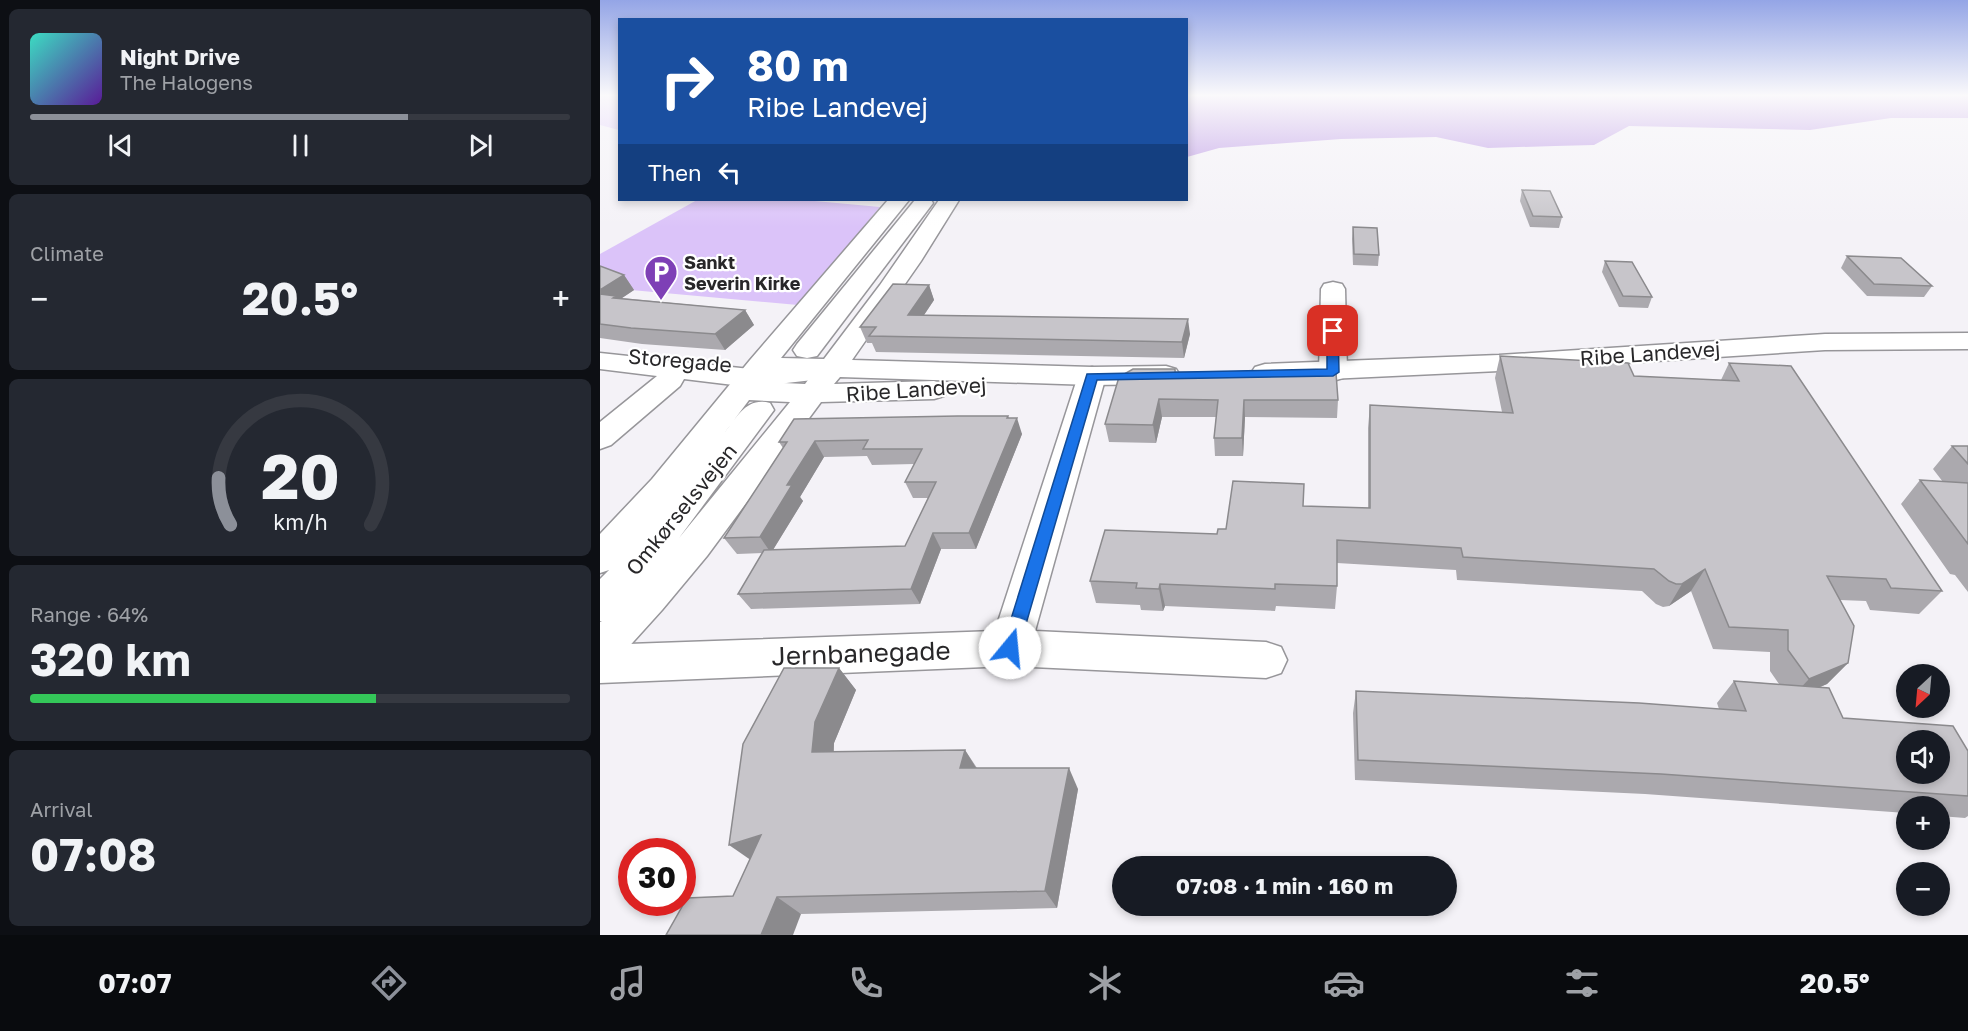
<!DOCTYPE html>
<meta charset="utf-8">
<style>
:root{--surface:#171b24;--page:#242831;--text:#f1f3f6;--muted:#9ea1a6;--line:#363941;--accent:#8c9099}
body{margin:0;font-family:"Golos Text",sans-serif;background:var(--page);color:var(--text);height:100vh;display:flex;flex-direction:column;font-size:22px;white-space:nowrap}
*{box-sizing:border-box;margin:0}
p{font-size:20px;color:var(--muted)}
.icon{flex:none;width:33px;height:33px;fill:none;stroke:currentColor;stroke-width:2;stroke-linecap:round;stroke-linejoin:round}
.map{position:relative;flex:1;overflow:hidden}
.details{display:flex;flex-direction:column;gap:9px;padding:9px;background:#0d0f14;width:600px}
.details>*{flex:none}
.top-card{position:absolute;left:18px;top:18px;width:570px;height:183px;border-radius:0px;box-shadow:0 3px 9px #0003;background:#1a4fa0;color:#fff;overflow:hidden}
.needle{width:39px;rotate:206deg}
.tools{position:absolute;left:1296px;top:664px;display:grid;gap:12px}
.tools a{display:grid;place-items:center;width:54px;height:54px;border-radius:50%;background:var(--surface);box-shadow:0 3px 9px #0003;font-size:30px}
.speed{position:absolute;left:18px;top:838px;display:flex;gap:12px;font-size:30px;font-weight:700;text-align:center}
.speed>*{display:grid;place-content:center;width:78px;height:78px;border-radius:50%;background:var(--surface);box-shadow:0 3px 9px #0003;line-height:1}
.speed .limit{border:9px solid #d22;background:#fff;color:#111}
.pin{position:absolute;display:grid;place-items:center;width:51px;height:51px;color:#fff;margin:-26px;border-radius:12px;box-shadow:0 3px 9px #0006}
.me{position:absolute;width:66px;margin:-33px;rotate:17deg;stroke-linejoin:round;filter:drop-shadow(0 0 4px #0008)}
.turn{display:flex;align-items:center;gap:21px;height:126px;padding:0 30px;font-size:27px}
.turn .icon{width:78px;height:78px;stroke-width:2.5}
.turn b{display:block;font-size:42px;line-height:51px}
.then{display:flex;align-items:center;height:57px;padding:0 30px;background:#0003;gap:12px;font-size:22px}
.big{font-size:45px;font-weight:700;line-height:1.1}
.details .tile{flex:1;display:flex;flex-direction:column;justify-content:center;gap:9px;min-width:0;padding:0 21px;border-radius:9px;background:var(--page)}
.details .dial{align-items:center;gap:0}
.dial svg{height:156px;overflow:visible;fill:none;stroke:var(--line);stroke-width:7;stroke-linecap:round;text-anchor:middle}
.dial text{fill:var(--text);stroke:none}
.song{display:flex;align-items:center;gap:18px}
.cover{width:72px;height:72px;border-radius:9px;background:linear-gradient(135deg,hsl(170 70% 55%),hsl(270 70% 35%))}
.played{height:6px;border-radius:3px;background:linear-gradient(90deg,var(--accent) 70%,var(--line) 70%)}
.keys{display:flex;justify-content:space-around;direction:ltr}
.heat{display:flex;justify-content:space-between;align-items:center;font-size:33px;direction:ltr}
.charge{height:9px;border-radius:4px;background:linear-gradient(90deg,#34c759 64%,var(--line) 0)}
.trip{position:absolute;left:512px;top:856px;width:345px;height:60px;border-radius:30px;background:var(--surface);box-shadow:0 3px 9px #0003;font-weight:700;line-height:60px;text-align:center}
.menu{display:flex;height:96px;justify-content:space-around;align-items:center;background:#090b0e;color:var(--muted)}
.menu .icon{width:42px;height:42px}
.menu .on{color:var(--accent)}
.menu b{font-size:27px;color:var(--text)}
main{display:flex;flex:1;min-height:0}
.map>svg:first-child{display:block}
.green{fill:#dbc3f9}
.water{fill:#b68fe3}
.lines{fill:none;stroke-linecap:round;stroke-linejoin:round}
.minor-casing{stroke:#97969a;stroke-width:3}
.major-casing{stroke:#97969a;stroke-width:3}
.minor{fill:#fff;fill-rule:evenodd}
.major{fill:#fff;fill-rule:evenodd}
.wall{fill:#aba9ae;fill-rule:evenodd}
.shaded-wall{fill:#8b8a8d}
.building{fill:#c7c5ca;stroke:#8b8a8d;stroke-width:1.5;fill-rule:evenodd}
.route{fill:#1a73e8;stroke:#114b97;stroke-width:1.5}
.labels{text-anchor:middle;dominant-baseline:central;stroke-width:4.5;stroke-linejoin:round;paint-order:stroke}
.far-poi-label{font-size:18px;font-weight:bold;fill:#282729;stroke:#fff;text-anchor:start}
.street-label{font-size:21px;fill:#282729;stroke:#fff}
.near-street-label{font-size:26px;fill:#282729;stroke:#fff}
</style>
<main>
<section class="details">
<div class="tile">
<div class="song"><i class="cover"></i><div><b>Night Drive</b><p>The Halogens</p></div></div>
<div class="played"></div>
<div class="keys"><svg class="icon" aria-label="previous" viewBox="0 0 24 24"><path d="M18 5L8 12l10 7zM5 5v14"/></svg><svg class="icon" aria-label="pause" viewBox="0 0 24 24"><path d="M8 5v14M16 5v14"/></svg><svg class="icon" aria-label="next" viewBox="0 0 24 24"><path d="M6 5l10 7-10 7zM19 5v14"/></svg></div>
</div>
<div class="tile"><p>Climate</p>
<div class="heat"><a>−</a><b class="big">20.5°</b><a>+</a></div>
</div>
<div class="tile dial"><svg viewBox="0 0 100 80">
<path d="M14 69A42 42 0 1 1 86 69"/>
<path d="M14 69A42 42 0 0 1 8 45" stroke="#8c9099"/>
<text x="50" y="56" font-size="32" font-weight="700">20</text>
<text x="50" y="72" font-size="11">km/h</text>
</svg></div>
<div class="tile"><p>Range · 64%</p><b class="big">320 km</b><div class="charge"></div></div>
<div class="tile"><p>Arrival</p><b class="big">07:08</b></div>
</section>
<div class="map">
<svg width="1368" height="935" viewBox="0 0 1368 935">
<rect width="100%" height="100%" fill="#f4f2f7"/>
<g class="green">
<polygon points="0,96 19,96 19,130 0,125"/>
<polygon points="97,200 204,200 280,207 198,305 9,288 0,275 0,254"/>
</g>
<polygon class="water" points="587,96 1368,96 1368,118 1291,118 1210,130 1029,126 994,145 955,146 888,148 836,137 741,139 619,148 587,157"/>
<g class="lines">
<defs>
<g id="minor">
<polygon points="733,282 742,284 745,289 747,372 743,378 733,381 723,378 719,372 721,289 724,284"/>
<polygon points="0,353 150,369 222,361 232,364 236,370 232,376 222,379 150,387 84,379 80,386 11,445 0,449 0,422 57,376 0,369"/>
<polygon points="492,367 502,370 506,376 435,631 666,642 681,647 687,660 681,673 666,678 410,666 0,683 0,645 395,631 478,376 482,370"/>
</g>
<g id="major">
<path d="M288 200H309L181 358 224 359 280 285 339 200H359L321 261 252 360 492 367 566 366 576 369 580 375 576 381 566 384 492 385 240 377 234 384 334 381 344 384 349 390 344 396 334 399 221 402 107 556 62 610 15 662 0 667V622L2 621H0V579L9 570 0 573V534L52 479 150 360ZM168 375 211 376 205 384 162 382ZM149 400 190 402 79 538 174 410 170 403C147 397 138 416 125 432Z"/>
<polygon points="315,200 331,200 333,203 217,356 207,358 197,356 193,350 197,344"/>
<polygon points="1368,333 1368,349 1225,350 899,371 665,382 655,379 651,373 655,367 665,364 899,355 1225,334"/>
</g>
</defs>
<use href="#minor" class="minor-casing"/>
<use href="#major" class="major-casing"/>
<use href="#minor" class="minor"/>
<use href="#major" class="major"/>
</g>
<g class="wall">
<polygon points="922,190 962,217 959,228 930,227 920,201"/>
<polygon points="753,227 779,255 778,266 753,265 752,239"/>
<polygon points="1247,256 1332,286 1324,297 1267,296 1241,268"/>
<polygon points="1005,261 1052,297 1048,308 1019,307 1002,272"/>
<polygon points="0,266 24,275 34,290 22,298 145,310 154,325 125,350 42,344 0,338"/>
<polygon points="329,285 334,300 324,315 590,334 584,358 276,352 272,343 267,343 260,327"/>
<polygon points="900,356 1034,376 1121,380 1129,363 1342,591 1319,614 1270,610 1266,601 1240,600 1248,663 1227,684 1220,687 1243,718 1368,751 1368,816 1365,818 1340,816 1340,807 1306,807 1306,813 1045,794 755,780 753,713 756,691 1119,709 1117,703 1134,681 1179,684 1170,671 1170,652 1113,649 1091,591 1069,606 1063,607 1056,604 1042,591 857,580 856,570 737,563 737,586 735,609 676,606 675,611 565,606 563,611 541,610 540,605 496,603 490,581 617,534 626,529 703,506 768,508 768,428 770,405 902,412 895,378"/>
<polygon points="575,369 576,372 738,400 737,418 645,417 643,456 615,456 614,438 616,417 562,417 556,443 509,442 505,424"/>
<path d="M409 418 422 434 376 549H341L320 604 151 609 138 594 163 553 137 554 124 538 183 448 179 442ZM267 456 272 465 314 464 305 482 313 498H328L305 546 173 550 203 501 200 497 224 457Z"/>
<polygon points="1352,446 1368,446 1368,592 1355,575 1350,574 1301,504 1320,480 1343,482 1333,469"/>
<polygon points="239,668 256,690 234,743 234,752 365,750 377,768 478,789 457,908 201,914 133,896"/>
</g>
<g class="shaded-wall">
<polygon points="24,275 34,290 19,300 0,301 0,290"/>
<polygon points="329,285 334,300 314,330 308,315"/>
<polygon points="145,310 154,325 125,350 115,334"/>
<polygon points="588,319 590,334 584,358 582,342"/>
<polygon points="559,399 562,417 556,443 553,425"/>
<polygon points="644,400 645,417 643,456 642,438"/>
<polygon points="408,416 413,429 417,418 422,434 376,549 369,533"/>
<polygon points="215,441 224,457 200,497 203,501 171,553 160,537 187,485"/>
<polygon points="333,533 341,549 320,604 311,589"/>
<polygon points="1105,569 1091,591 1069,606 1082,584"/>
<polygon points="560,584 565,606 563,611 559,589"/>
<polygon points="1248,663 1227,684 1189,700 1209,679"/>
<polygon points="239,668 256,690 234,743 232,773 212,752 215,722"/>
<polygon points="365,750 378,771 360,768"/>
<polygon points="469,768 478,789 457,908 445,891"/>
<polygon points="161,835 155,863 129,845"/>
<polygon points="177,897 201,914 193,935 161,935"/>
</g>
<g class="building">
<polygon points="922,190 950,191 962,217 933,216"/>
<polygon points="753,227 777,228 779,255 754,254"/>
<polygon points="1247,256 1301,258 1332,286 1274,284"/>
<polygon points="1005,261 1032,262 1052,297 1023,296"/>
<polygon points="0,266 24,275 0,290"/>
<polygon points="293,284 329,285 308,315 588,319 582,342 269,336 276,327 260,327"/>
<polygon points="0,294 16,296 13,298 145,310 115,334 31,328 0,324"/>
<polygon points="900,356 1028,363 1034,376 1139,381 1129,363 1191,366 1342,591 1291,588 1286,579 1227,576 1254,626 1248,663 1209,679 1188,650 1188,630 1129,627 1105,569 1082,584 1076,584 1069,581 1054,569 863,557 861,548 737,540 737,586 675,584 675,589 560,584 559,589 536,588 537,583 490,581 505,530 617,534 618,529 626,529 633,481 704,484 703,506 770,508 770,405 913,413"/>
<polygon points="533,369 575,369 575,372 736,373 738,400 644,400 642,438 614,438 618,400 559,399 553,425 505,424 519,377"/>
<polygon points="358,416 408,416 407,418 417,418 369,533 333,533 311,589 138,594 164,550 305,546 336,482 305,482 322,449 263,449 268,440 215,441 187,485 192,485 160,537 124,538 187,442 179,442 194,419"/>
<polygon points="1352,446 1368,446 1368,464"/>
<polygon points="1320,480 1368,483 1368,544"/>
<polygon points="184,668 239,668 215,722 212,752 365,750 360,768 469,768 445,891 177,897 161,935 66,935 87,898 133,896 161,835 129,845 143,744"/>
<path d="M1134 681 1229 688 1243 718 1353 726 1368 751V796L1061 774 758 760 756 691 1039 703 1146 711ZM1306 741H1340V774H1306Z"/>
</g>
<linearGradient id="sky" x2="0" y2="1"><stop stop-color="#94a5e6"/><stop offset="0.42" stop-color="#faf9fb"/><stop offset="1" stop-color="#faf9fb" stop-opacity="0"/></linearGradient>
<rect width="1368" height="227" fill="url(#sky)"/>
<polygon class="route" points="733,327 738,331 739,372 733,376 497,380 419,648 416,653 410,655 404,653 402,648 487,374 727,369 727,331"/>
<defs>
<symbol id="parking-pin" viewBox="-11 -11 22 30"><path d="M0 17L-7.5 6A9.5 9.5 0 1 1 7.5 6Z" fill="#7e40b6" stroke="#fff"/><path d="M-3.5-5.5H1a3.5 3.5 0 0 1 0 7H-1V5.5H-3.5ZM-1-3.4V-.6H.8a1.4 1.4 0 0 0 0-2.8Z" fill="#fff"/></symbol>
</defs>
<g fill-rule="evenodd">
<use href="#parking-pin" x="42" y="253" width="38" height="52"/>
</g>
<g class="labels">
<g class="far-poi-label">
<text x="84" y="262">Sankt<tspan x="84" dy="21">Severin Kirke</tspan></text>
</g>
<g class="street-label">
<text transform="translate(1050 353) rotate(-4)">Ribe Landevej</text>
<text transform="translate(80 360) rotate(5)">Storegade</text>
<text transform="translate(316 389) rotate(-4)">Ribe Landevej</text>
<text transform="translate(81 509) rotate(-51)">Omkørselsvejen</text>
</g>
<g class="near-street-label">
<text transform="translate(261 653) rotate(-2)">Jernbanegade</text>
</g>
</g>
</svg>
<div class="tools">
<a><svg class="needle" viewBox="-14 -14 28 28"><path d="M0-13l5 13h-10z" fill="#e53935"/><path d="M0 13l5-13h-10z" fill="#9ea1a6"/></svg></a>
<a><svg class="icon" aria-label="sound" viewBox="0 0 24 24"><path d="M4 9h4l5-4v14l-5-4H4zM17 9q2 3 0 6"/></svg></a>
<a>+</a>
<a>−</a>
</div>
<div class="speed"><div class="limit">30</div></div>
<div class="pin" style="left:733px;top:331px;background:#d93025"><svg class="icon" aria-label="arrive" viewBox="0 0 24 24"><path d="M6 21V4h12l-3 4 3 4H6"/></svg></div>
<svg class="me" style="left:410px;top:648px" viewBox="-20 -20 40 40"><circle r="19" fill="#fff"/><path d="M0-13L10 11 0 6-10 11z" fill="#1a73e8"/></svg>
<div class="trip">07:08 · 1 min · 160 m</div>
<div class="top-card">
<div class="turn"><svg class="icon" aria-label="right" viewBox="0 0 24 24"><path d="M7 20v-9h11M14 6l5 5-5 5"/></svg><div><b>80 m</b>Ribe Landevej</div></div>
<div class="then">Then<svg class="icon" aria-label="left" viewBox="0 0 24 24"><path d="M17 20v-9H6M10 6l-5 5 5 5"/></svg></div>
</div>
</div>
</main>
<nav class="menu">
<b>07:07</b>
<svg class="icon on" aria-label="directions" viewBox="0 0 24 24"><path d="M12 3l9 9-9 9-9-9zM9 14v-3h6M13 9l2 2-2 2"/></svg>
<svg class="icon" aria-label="music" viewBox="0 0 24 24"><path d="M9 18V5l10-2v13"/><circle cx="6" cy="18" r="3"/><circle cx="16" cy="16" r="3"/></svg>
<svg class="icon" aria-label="phone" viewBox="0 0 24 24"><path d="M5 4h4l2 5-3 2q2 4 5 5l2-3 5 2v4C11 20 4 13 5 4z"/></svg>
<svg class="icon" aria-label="climate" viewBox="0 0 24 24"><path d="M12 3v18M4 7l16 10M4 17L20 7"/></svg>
<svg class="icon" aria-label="car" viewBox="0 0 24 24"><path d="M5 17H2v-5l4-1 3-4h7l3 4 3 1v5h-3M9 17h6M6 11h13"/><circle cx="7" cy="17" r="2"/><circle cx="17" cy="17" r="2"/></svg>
<svg class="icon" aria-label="filters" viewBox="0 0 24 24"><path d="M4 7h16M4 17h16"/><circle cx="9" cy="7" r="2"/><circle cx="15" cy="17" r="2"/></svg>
<b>20.5°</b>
</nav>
